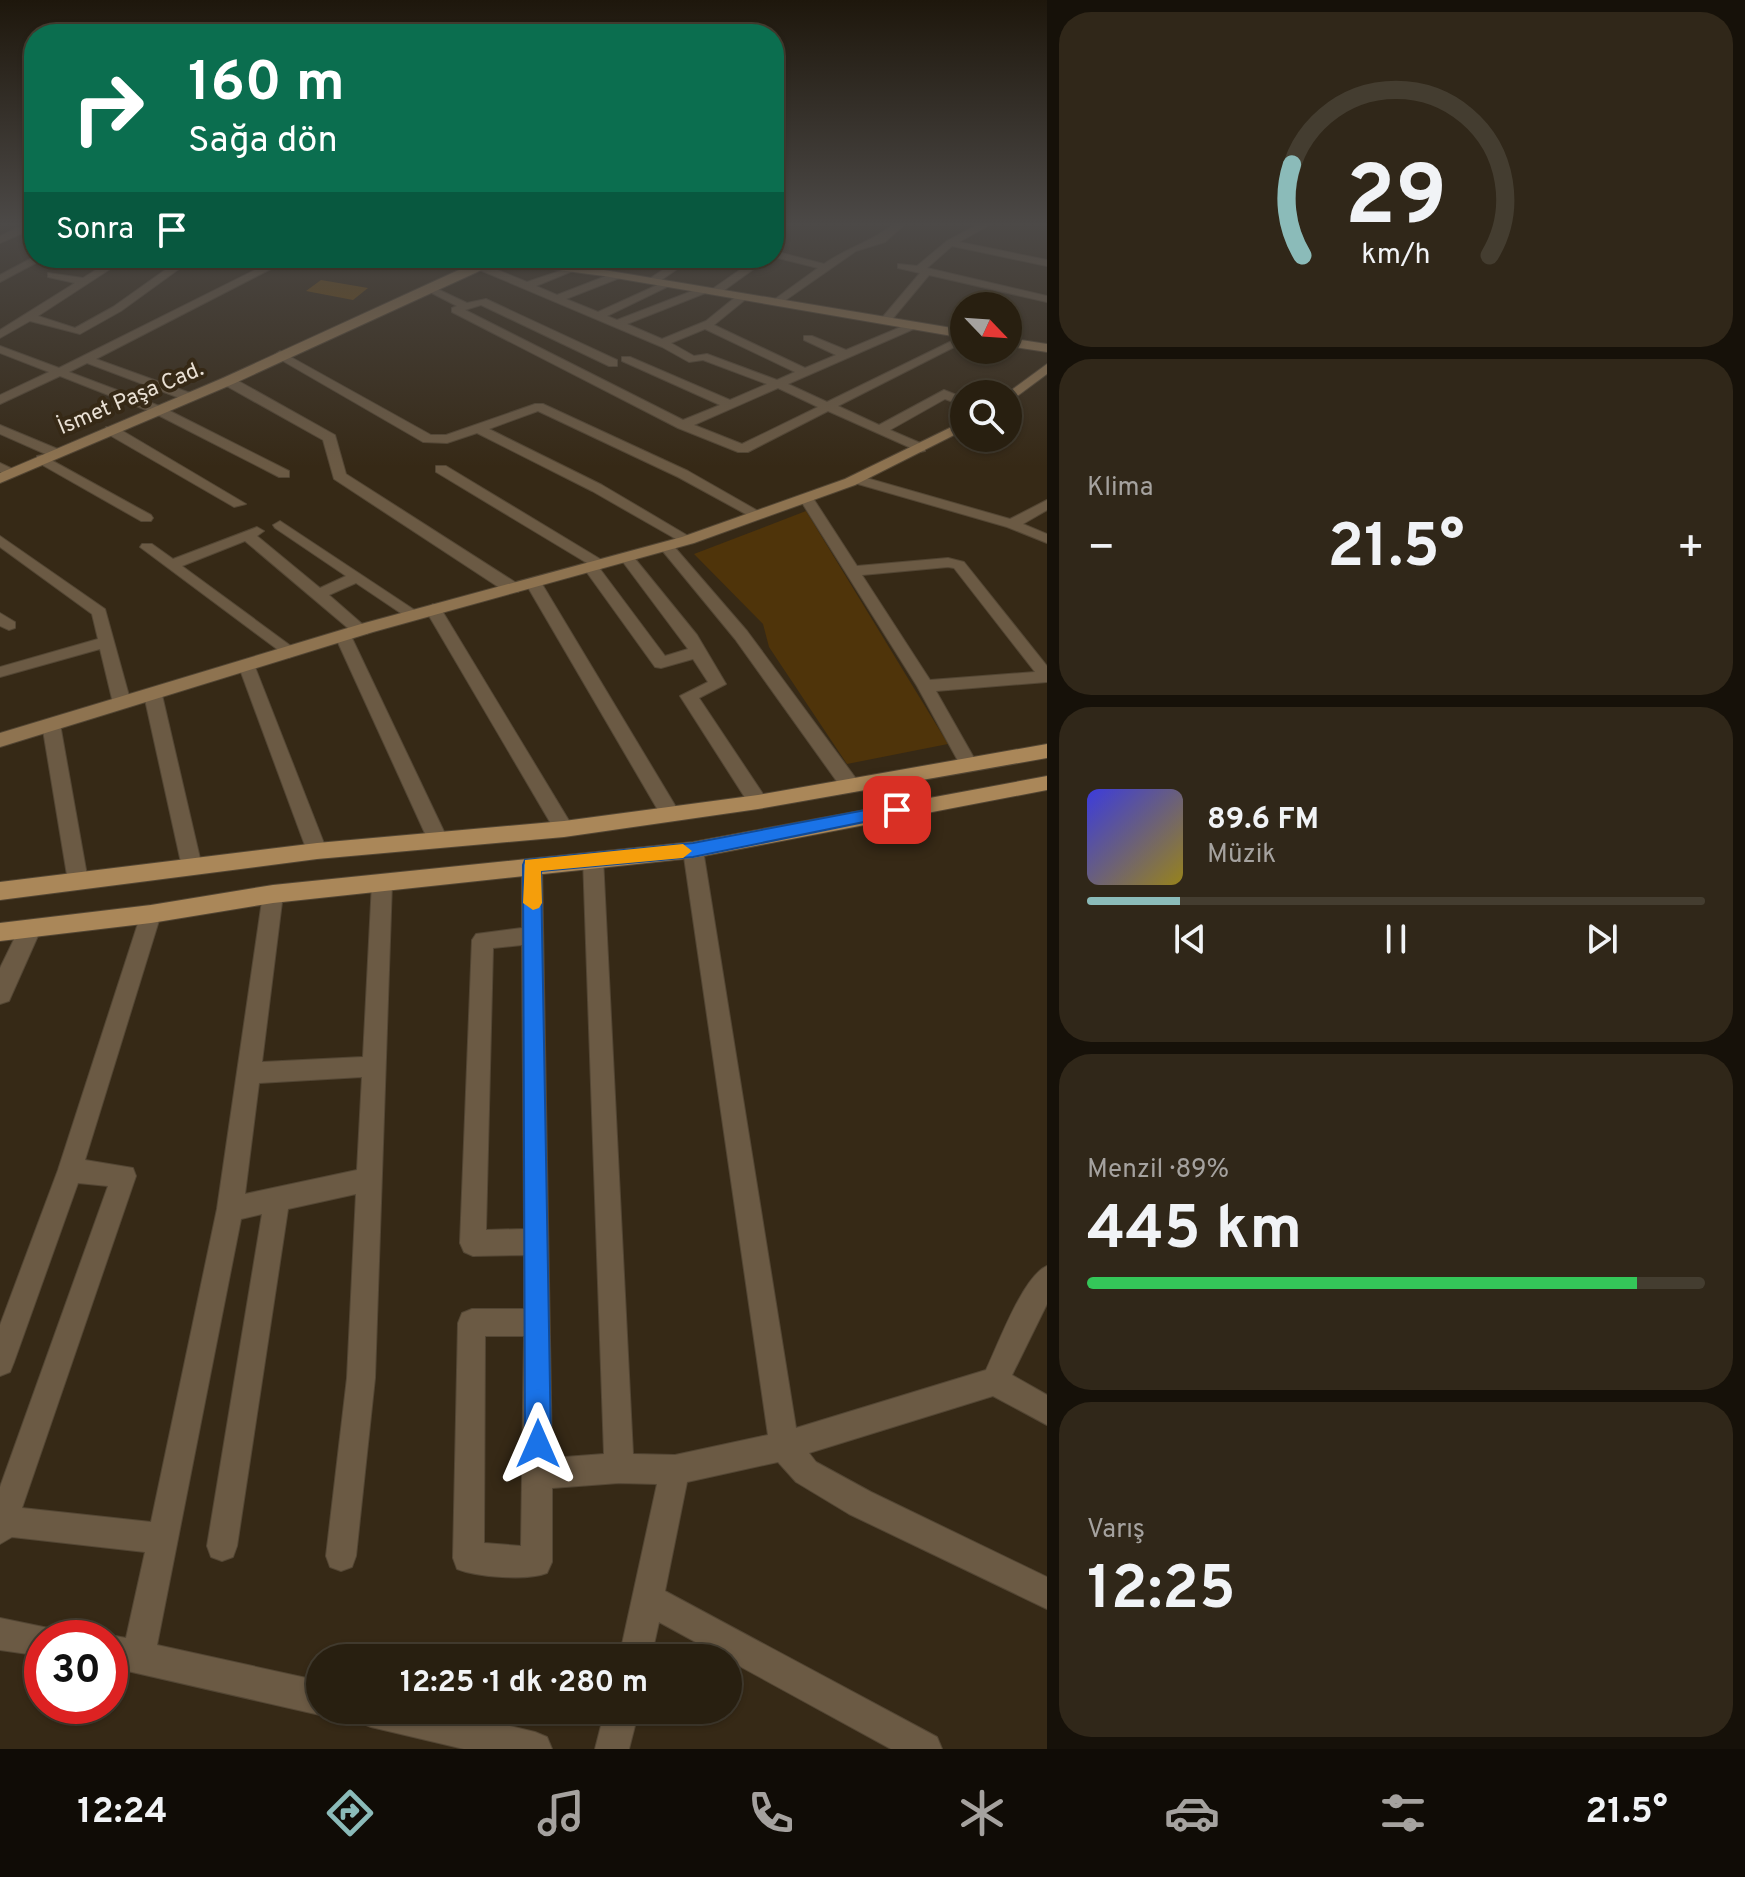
<!DOCTYPE html>
<html lang="tr">
<meta charset="utf-8">
<style>
:root{--surface:#281f10;--page:#302719;--text:#f1f3f6;--muted:#a5a29f;--line:#443d30;--accent:#8bbbb9}
body{margin:0;font-family:Overpass,sans-serif;background:var(--page);color:var(--text);height:100vh;display:flex;flex-direction:column;font-size:30px;white-space:nowrap}
*{box-sizing:border-box;margin:0}
p{font-size:26px;color:var(--muted)}
.icon{flex:none;width:44px;height:44px;fill:none;stroke:currentColor;stroke-width:2;stroke-linecap:round;stroke-linejoin:round}
.map{position:relative;flex:1;overflow:hidden}
.panel{display:flex;flex-direction:column;gap:12px;padding:12px;background:#161109;width:698px}
.panel>*{flex:none}
.guide{position:absolute;left:24px;top:24px;width:760px;height:244px;border-radius:32px;box-shadow:0 2px 6px #0004,0 0 0 2px var(--line);background:#0b6e4f;color:#fff;overflow:hidden}
.needle{width:52px;rotate:115deg}
.controls{position:absolute;left:950px;top:292px;display:grid;gap:16px}
.controls a{display:grid;place-items:center;width:72px;height:72px;border-radius:50%;background:var(--surface);box-shadow:0 2px 6px #0004,0 0 0 2px var(--line);font-size:40px}
.speed{position:absolute;left:24px;top:1620px;display:flex;gap:16px;font-size:40px;font-weight:700;text-align:center}
.speed>*{display:grid;place-content:center;width:104px;height:104px;border-radius:50%;background:var(--surface);box-shadow:0 2px 6px #0004,0 0 0 2px var(--line);line-height:1}
.speed .limit{border:12px solid #d22;background:#fff;color:#111}
.pin{position:absolute;display:grid;place-items:center;width:68px;height:68px;color:#fff;margin:-34px;border-radius:16px;box-shadow:0 4px 12px #0006}
.me{position:absolute;width:88px;margin:-44px;rotate:0deg;stroke-linejoin:round;filter:drop-shadow(0 0 6px #0008)}
.turn{display:flex;align-items:center;gap:28px;height:168px;padding:0 32px;font-size:36px}
.turn .icon{width:104px;height:104px;stroke-width:2.5}
.turn b{display:block;font-size:56px;line-height:68px}
.then{display:flex;align-items:center;height:76px;padding:0 32px;background:#0003;gap:16px;font-size:30px}
.big{font-size:60px;font-weight:700;line-height:1.1}
.panel .tile{flex:1;display:flex;flex-direction:column;justify-content:center;gap:12px;min-width:0;padding:0 28px;border-radius:32px;background:var(--page)}
.panel .dial{align-items:center;gap:0}
.dial svg{height:208px;overflow:visible;fill:none;stroke:var(--line);stroke-width:7;stroke-linecap:round;text-anchor:middle}
.dial text{fill:var(--text);stroke:none}
.song{display:flex;align-items:center;gap:24px}
.cover{width:96px;height:96px;border-radius:12px;background:linear-gradient(135deg,hsl(240 70% 55%),hsl(50 70% 35%))}
.played{height:8px;border-radius:4px;background:linear-gradient(90deg,var(--accent) 15%,var(--line) 15%)}
.keys{display:flex;justify-content:space-around;direction:ltr}
.heat{display:flex;justify-content:space-between;align-items:center;font-size:44px;direction:ltr}
.charge{height:12px;border-radius:6px;background:linear-gradient(90deg,#34c759 89%,var(--line) 0)}
.trip{position:absolute;left:306px;top:1644px;width:436px;height:80px;border-radius:40px;background:var(--surface);box-shadow:0 2px 6px #0004,0 0 0 2px var(--line);font-weight:700;line-height:80px;text-align:center}
.dock{display:flex;height:128px;justify-content:space-around;align-items:center;background:#100c06;color:var(--muted)}
.dock .icon{width:56px;height:56px}
.dock .selected{color:var(--accent)}
.dock b{font-size:36px;color:var(--text)}
main{display:flex;flex:1;min-height:0}
.map>svg:first-child{display:block}
.green{fill:#4f340a}
.building{fill:#714b0d}
.lines{fill:none;stroke-linecap:round;stroke-linejoin:round}
.minor-casing{stroke:#534634;stroke-width:2}
.tertiary-casing{stroke:#534634;stroke-width:2}
.secondary-casing{stroke:#534634;stroke-width:2}
.primary-casing{stroke:#534634;stroke-width:2}
.minor{fill:#6b5a44;fill-rule:evenodd}
.tertiary{fill:#6b5a44;fill-rule:evenodd}
.secondary{fill:#8e7350;fill-rule:evenodd}
.primary{fill:#aa8759;fill-rule:evenodd}
.route{fill:#1a73e8;stroke:#114b97;stroke-width:2}
.slow{fill:#f59e0b}
.labels{text-anchor:middle;dominant-baseline:central;stroke-width:8;stroke-linejoin:round;paint-order:stroke}
.far-street-label{font-size:22px;fill:#e9e0d4;stroke:#362916}
</style>
<main>
<div class="map">
<svg width="1047" height="1749" viewBox="0 0 1047 1749">
<rect width="100%" height="100%" fill="#362916"/>
<polygon class="green" points="806,511 948,744 847,764 769,647 763,624 694,554"/>
<polygon class="building" points="321,280 368,288 353,300 306,291"/>
<g class="lines">
<defs>
<g id="minor">
<polygon points="30,222 34,222 34,228 0,243 0,236"/>
<path d="M896 222H907L885 242 856 251 780 304 771 302 818 268 774 257V251L824 264C848 247 875 241 896 222Z"/>
<polygon points="983,222 995,222 959,242 1047,260 1047,266 952,246 927,268 1047,296 1047,302 929,275 889,323 881,323 881,319 920,273 898,268 898,264 917,266 947,241"/>
<polygon points="34,257 45,258 0,282 0,275"/>
<polygon points="115,258 127,258 38,316 75,328 113,307 182,258 194,258 121,311 80,334 30,321 0,338 0,330 75,283 48,277 48,273 83,278"/>
<polygon points="279,258 292,258 96,359 193,394 193,400 185,400 87,363 69,372 162,407 289,471 289,477 279,477 154,413 60,376 0,404 0,395 49,372 0,353 0,346 59,368"/>
<polygon points="681,258 693,258 657,283 649,283 649,279"/>
<polygon points="757,258 769,258 719,294 711,294 711,290"/>
<path d="M475 264H483L527 282 575 266V270L536 286 557 295 614 273H622V277L566 299 598 312 664 282 673 284 607 316 617 320 700 288H708V292L627 324 662 339 706 321 738 295H746V299L714 325 805 368 836 355 804 340V336H812L846 350 908 324H916V328L788 384 827 402 964 335V342L838 406 879 425 944 390 964 398V406L945 399 890 430 925 445V451L920 452 828 411 748 452H738L678 428 452 312V308L457 306 422 288 431 286 467 303 486 299 617 360V366H609L481 305 465 310 683 420 720 405 622 361V357H630L730 400 767 384 703 360 689 362 662 347 475 268ZM705 329 795 372 777 380 707 354 694 356 671 343ZM778 388 818 407 742 444 694 425Z"/>
<polygon points="280,351 431,435 446,435 535,404 543,404 688,471 765,515 763,518 753,518 678,477 538,411 489,429 602,485 695,540 688,544 683,543 592,491 477,433 447,443 423,442 276,357 274,355"/>
<polygon points="0,425 60,450 62,453 50,456 0,434"/>
<polygon points="106,427 116,427 246,504 234,507 106,433"/>
<polygon points="42,455 151,515 153,518 151,521 141,521 37,462 37,456"/>
<polygon points="0,463 19,472 12,476 0,472"/>
<polygon points="436,466 446,466 605,562 608,565 600,569 665,656 688,649 620,558 627,554 632,555 697,635 726,684 699,698 765,797 767,802 765,807 751,807 680,696 708,682 693,659 661,668 655,667 583,567 587,563 436,472"/>
<polygon points="856,475 1010,519 1047,500 1047,510 1023,524 1047,534 1047,543 1007,527 851,482 849,479"/>
<path d="M806 494 811 495 857 566 948 558 964 562 1047 666V682L936 691 978 765 975 770H963L917 686 799 498ZM948 567 954 568 1035 672 930 680 862 575Z"/>
<polygon points="280,521 422,615 414,620 408,618 356,583 329,595 369,630 367,634 355,634 245,541 182,566 295,649 297,653 289,658 140,547 142,544 152,544 173,559 257,527 264,531 257,536 320,588 346,576 275,528 273,525"/>
<polygon points="0,536 105,609 131,703 128,707 116,707 113,703 100,649 0,677 0,667 98,639 92,614 0,547"/>
<polygon points="666,542 671,543 747,631 857,780 859,785 857,790 843,790 735,639 661,549 659,546"/>
<polygon points="534,579 542,584 676,807 678,812 676,817 662,817 526,584"/>
<polygon points="433,604 441,609 571,824 574,829 571,834 557,834 425,609"/>
<polygon points="0,613 15,622 15,628 9,630 0,626"/>
<polygon points="343,631 351,636 448,840 445,845 431,845 428,840 335,636"/>
<polygon points="247,662 255,667 327,851 324,856 310,856 307,851 239,667"/>
<polygon points="153,689 162,695 202,867 199,872 185,872 182,867 144,695"/>
<polygon points="51,718 60,724 88,881 85,886 71,886 68,881 42,724"/>
<path d="M693 843 700 845 703 850 796 1428 986 1370C998 1345 1023 1276 1047 1266V1304L1012 1375 1047 1395V1425L993 1396 809 1453 816 1462 871 1492 1047 1577V1609L849 1514 796 1482 778 1462 687 1482 665 1591 937 1737 942 1749H891L659 1622 651 1658H619L657 1484 619 1483 552 1488V1562L547 1573C527 1581 477 1577 457 1569L453 1558 458 1323 462 1313 472 1309H524V1255L473 1256 464 1252 460 1243 472 940 476 934 522 928V865L525 860H539L542 865 552 1458 604 1454 583 858 586 853H600L603 858 633 1454 675 1455 768 1435 683 850 686 845ZM522 945 524 1229 486 1230 493 948ZM485 1336H524L521 1546 484 1543Z"/>
<path d="M382 875 389 878 392 883 375 1378 356 1556 352 1567 341 1571 330 1567 326 1556 347 1378 356 1194 288 1209 237 1546 233 1557 222 1561 211 1557 207 1546 262 1214 241 1219 157 1645 320 1681V1710H331L320 1715 110 1667V1638H102L110 1635 126 1638 145 1552 12 1537 0 1544V1487L108 1186 78 1183 14 1362 10 1372 0 1376V1325L58 1170 141 914 144 908H158L161 914 85 1160 133 1168 136 1176 22 1508 151 1522 217 1209 263 894 266 888H280L283 894 262 1062 363 1057 372 883 375 878ZM362 1077 357 1170 245 1194 259 1083Z"/>
<polygon points="0,1618 53,1629 57,1638 42,1638 42,1656 0,1650"/>
<polygon points="354,1710 442,1710 535,1732 547,1737 552,1749 464,1749 371,1727 359,1722"/>
<polygon points="605,1710 639,1710 629,1749 595,1749"/>
</g>
<g id="tertiary">
<polygon points="223,378 233,378 335,435 346,474 518,584 520,588 518,592 506,592 334,479 323,440 223,384"/>
<polygon points="30,920 38,923 41,929 9,1001 0,1004 0,968 22,923"/>
</g>
<g id="secondary">
<polygon points="485,258 516,258 604,270 964,330 964,338 604,276 499,262 233,384 0,483 0,473 223,378"/>
<polygon points="1008,338 1047,344 1047,352 1008,346"/>
<polygon points="1047,364 1047,374 1008,403 1006,394"/>
<polygon points="964,421 964,430 855,485 694,543 373,632 0,747 0,733 361,624 682,537 845,479"/>
</g>
<g id="primary">
<polygon points="1047,744 1047,758 758,809 564,837 317,859 0,900 0,882 317,843 564,821 758,795"/>
<polygon points="1047,776 1047,790 693,858 273,903 151,923 0,941 0,923 151,905 273,885 693,842"/>
</g>
</defs>
<use href="#minor" class="minor-casing"/>
<use href="#tertiary" class="tertiary-casing"/>
<use href="#secondary" class="secondary-casing"/>
<use href="#primary" class="primary-casing"/>
<use href="#minor" class="minor"/>
<use href="#tertiary" class="tertiary"/>
<use href="#secondary" class="secondary"/>
<use href="#primary" class="primary"/>
</g>
<linearGradient id="sky" x2="0" y2="1"><stop stop-color="#1e170c"/><stop offset="0.48" stop-color="#4c4947"/><stop offset="1" stop-color="#4c4947" stop-opacity="0"/></linearGradient>
<rect width="1047" height="467" fill="url(#sky)"/>
<polygon class="route" points="897,804 906,810 903,814 693,857 541,871 551,1444 547,1453 538,1457 528,1453 525,1444 523,865 525,860 693,843"/>
<polygon class="slow" points="683,844 692,851 683,858 541,871 542,903 539,908 533,910 523,903 525,860"/>
<g class="labels">
<g class="far-street-label">
<text transform="translate(131 399) rotate(-23)">İsmet Paşa Cad.</text>
</g>
</g>
</svg>
<div class="controls">
<a><svg class="needle" viewBox="-14 -14 28 28"><path d="M0-13l5 13h-10z" fill="#e53935"/><path d="M0 13l5-13h-10z" fill="#a5a29f"/></svg></a>
<a><svg class="icon" aria-label="search" viewBox="0 0 24 24"><circle cx="10" cy="10" r="6"/><path d="M15 15l6 6"/></svg></a>
</div>
<div class="speed"><div class="limit">30</div></div>
<div class="pin" style="left:897px;top:810px;background:#d93025"><svg class="icon" aria-label="arrive" viewBox="0 0 24 24"><path d="M6 21V4h12l-3 4 3 4H6"/></svg></div>
<svg class="me" style="left:538px;top:1444px" viewBox="-20 -20 40 40"><path d="M0-17L14 15 0 8-14 15z" fill="#1a73e8" stroke="#fff" stroke-width="4"/></svg>
<div class="trip">12:25 · 1 dk · 280 m</div>
<div class="guide">
<div class="turn"><svg class="icon" aria-label="right" viewBox="0 0 24 24"><path d="M7 20v-9h11M14 6l5 5-5 5"/></svg><div><b>160 m</b>Sağa dön</div></div>
<div class="then">Sonra<svg class="icon" aria-label="arrive" viewBox="0 0 24 24"><path d="M6 21V4h12l-3 4 3 4H6"/></svg></div>
</div>
</div>
<section class="panel">
<div class="tile dial"><svg viewBox="0 0 100 80">
<path d="M14 69A42 42 0 1 1 86 69"/>
<path d="M14 69A42 42 0 0 1 10 34" stroke="#8bbbb9"/>
<text x="50" y="56" font-size="32" font-weight="700">29</text>
<text x="50" y="72" font-size="11">km/h</text>
</svg></div>
<div class="tile"><p>Klima</p>
<div class="heat"><a>−</a><b class="big">21.5°</b><a>+</a></div>
</div>
<div class="tile">
<div class="song"><i class="cover"></i><div><b>89.6 FM</b><p>Müzik</p></div></div>
<div class="played"></div>
<div class="keys"><svg class="icon" aria-label="previous" viewBox="0 0 24 24"><path d="M18 5L8 12l10 7zM5 5v14"/></svg><svg class="icon" aria-label="pause" viewBox="0 0 24 24"><path d="M8 5v14M16 5v14"/></svg><svg class="icon" aria-label="next" viewBox="0 0 24 24"><path d="M6 5l10 7-10 7zM19 5v14"/></svg></div>
</div>
<div class="tile"><p>Menzil · 89%</p><b class="big">445 km</b><div class="charge"></div></div>
<div class="tile"><p>Varış</p><b class="big">12:25</b></div>
</section>
</main>
<nav class="dock">
<b>12:24</b>
<svg class="icon selected" aria-label="directions" viewBox="0 0 24 24"><path d="M12 3l9 9-9 9-9-9zM9 14v-3h6M13 9l2 2-2 2"/></svg>
<svg class="icon" aria-label="music" viewBox="0 0 24 24"><path d="M9 18V5l10-2v13"/><circle cx="6" cy="18" r="3"/><circle cx="16" cy="16" r="3"/></svg>
<svg class="icon" aria-label="phone" viewBox="0 0 24 24"><path d="M5 4h4l2 5-3 2q2 4 5 5l2-3 5 2v4C11 20 4 13 5 4z"/></svg>
<svg class="icon" aria-label="climate" viewBox="0 0 24 24"><path d="M12 3v18M4 7l16 10M4 17L20 7"/></svg>
<svg class="icon" aria-label="car" viewBox="0 0 24 24"><path d="M5 17H2v-5l4-1 3-4h7l3 4 3 1v5h-3M9 17h6M6 11h13"/><circle cx="7" cy="17" r="2"/><circle cx="17" cy="17" r="2"/></svg>
<svg class="icon" aria-label="filters" viewBox="0 0 24 24"><path d="M4 7h16M4 17h16"/><circle cx="9" cy="7" r="2"/><circle cx="15" cy="17" r="2"/></svg>
<b>21.5°</b>
</nav>
